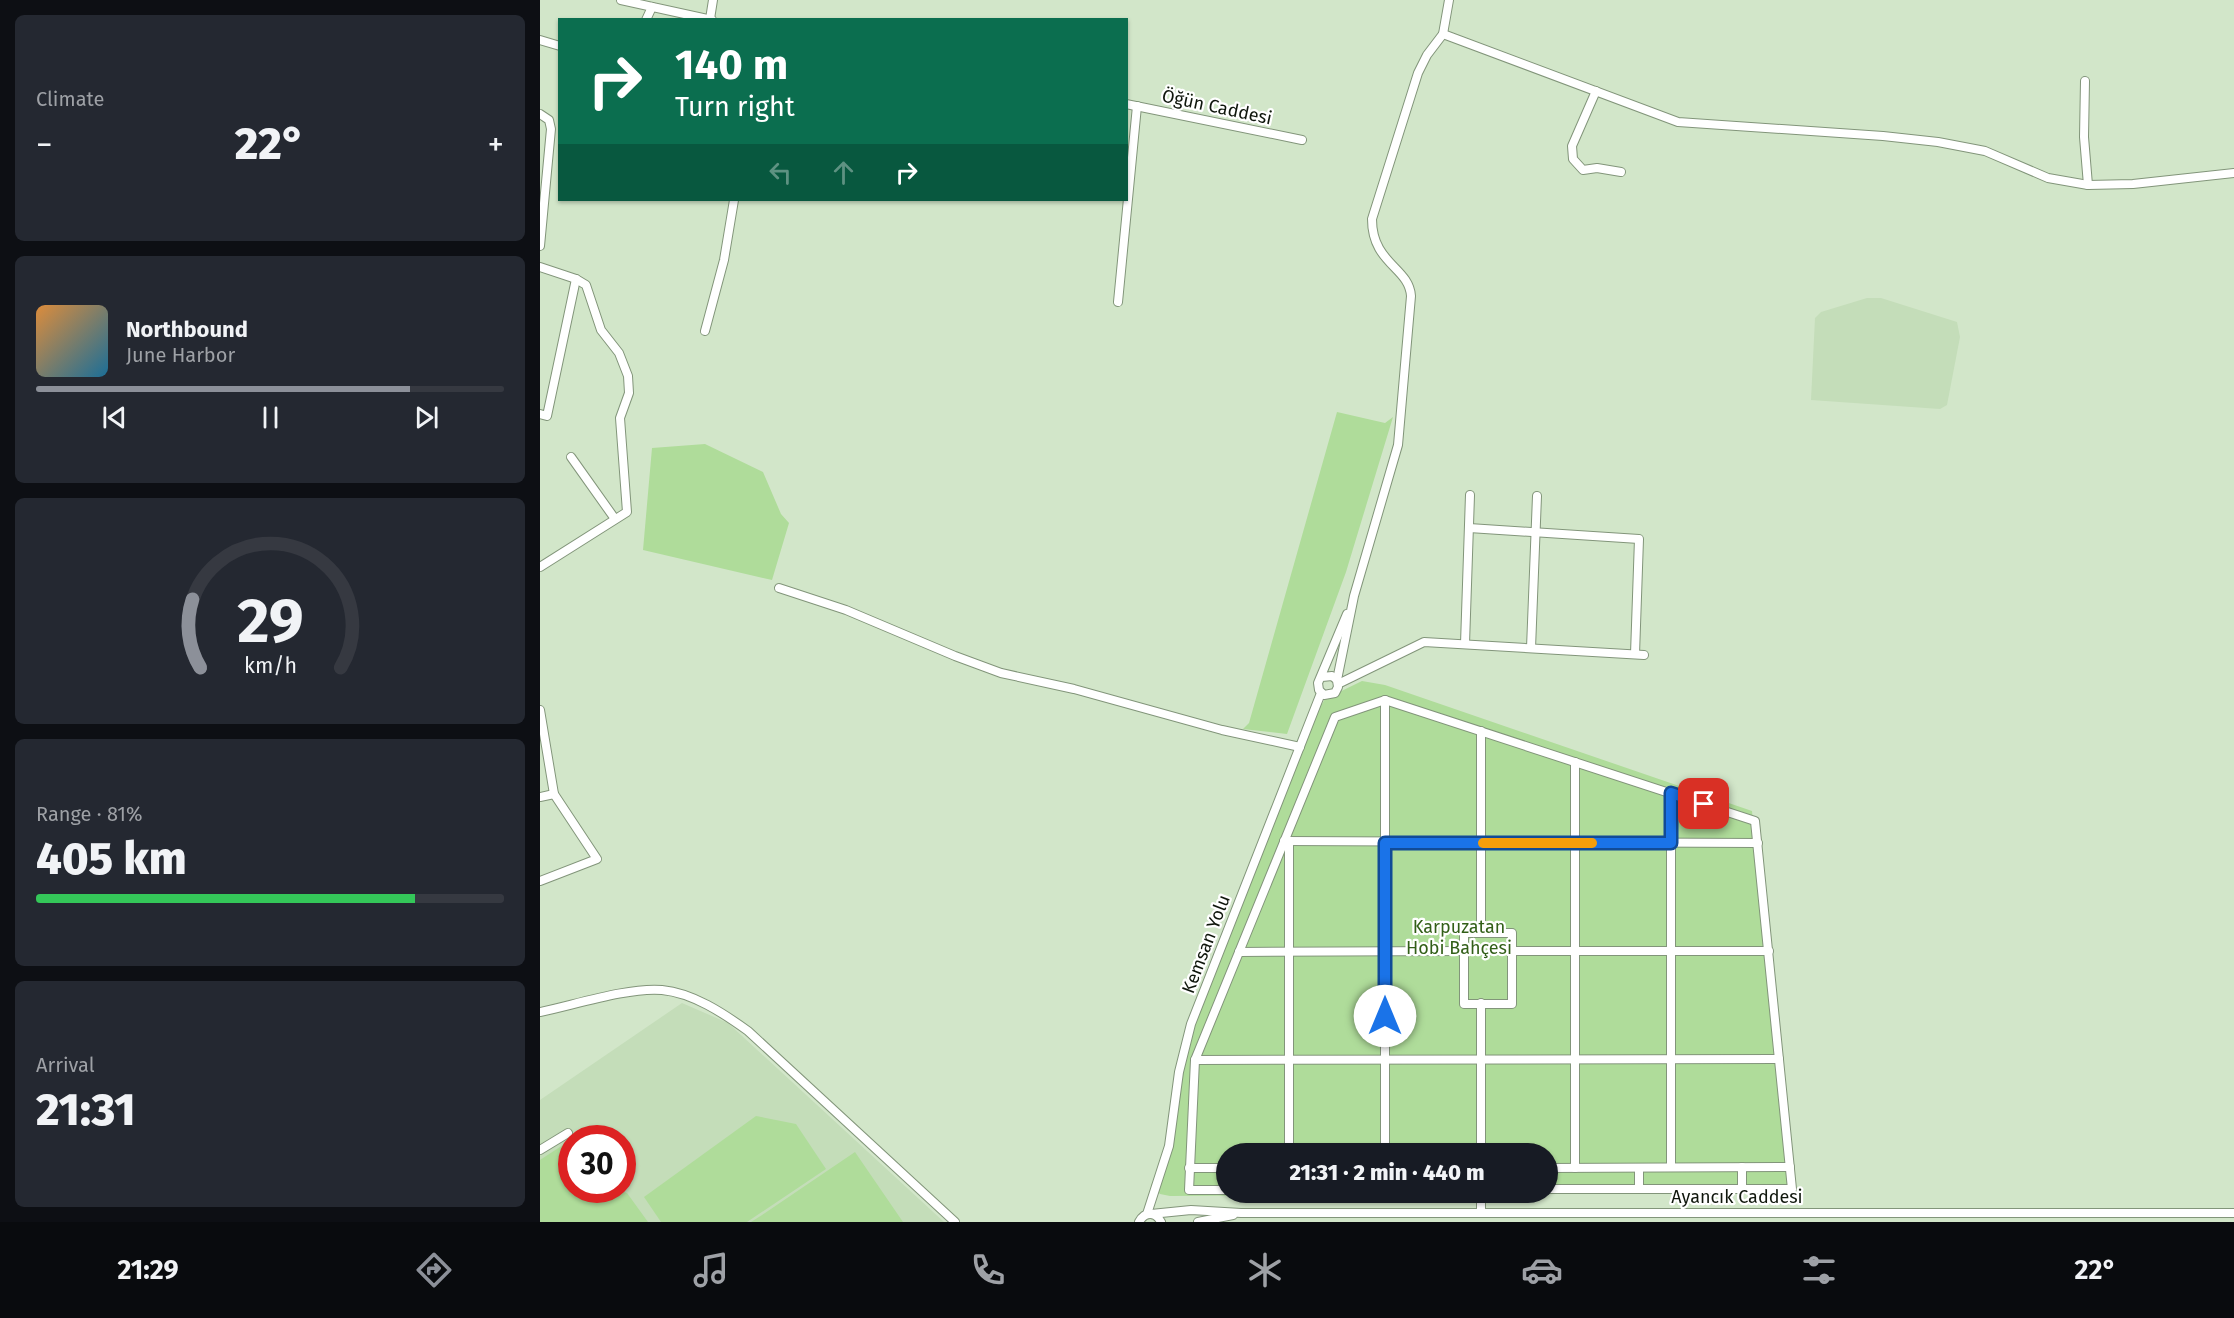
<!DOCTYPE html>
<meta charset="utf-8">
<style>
:root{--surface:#171b24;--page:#242831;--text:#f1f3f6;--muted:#9ea1a6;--line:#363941;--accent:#8c9099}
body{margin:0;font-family:"Fira Sans",sans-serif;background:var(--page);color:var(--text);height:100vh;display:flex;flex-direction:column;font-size:22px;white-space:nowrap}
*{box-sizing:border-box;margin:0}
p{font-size:20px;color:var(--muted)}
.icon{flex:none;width:33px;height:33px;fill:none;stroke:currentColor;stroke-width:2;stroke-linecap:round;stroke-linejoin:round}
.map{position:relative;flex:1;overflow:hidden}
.details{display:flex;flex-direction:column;gap:15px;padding:15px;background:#0d0f14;width:540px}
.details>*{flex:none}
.top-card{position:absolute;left:18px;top:18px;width:570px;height:183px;border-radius:0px;box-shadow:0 2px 4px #0004;background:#0b6e4f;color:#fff;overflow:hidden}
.speed{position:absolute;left:18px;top:1125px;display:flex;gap:12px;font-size:30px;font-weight:700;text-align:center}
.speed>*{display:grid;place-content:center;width:78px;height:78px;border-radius:50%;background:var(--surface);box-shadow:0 2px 4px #0004;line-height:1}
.speed .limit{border:9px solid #d22;background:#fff;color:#111}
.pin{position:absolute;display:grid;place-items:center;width:51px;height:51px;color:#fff;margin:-26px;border-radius:12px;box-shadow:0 3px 9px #0006}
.me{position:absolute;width:66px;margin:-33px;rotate:0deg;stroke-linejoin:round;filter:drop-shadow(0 0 4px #0008)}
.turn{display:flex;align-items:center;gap:21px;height:126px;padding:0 18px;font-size:27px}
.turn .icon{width:78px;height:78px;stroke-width:2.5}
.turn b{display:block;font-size:42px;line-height:51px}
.lanes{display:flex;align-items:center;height:57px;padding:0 18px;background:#0003;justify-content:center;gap:30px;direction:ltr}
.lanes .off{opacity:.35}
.big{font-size:45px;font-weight:800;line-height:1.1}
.details .widget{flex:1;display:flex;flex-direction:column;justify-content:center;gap:9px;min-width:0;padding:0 21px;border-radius:9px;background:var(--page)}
.details .dial{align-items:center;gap:0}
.dial svg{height:156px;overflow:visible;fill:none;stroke:var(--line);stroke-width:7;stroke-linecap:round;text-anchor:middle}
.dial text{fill:var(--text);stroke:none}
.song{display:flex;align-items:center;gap:18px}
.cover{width:72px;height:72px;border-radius:9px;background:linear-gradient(135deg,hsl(30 70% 55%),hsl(200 70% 35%))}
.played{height:6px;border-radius:3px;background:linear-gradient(90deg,var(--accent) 80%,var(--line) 80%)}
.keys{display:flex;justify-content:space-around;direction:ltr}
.heat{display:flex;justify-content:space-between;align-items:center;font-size:33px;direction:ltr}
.charge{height:9px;border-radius:4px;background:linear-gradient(90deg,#34c759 81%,var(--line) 0)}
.trip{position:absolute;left:676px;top:1143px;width:342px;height:60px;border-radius:30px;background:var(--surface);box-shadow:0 2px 4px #0004;font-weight:800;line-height:60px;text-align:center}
.tab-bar{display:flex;height:96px;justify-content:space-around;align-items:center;background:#090b0e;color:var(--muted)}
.tab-bar .icon{width:42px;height:42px}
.tab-bar .current{color:var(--accent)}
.tab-bar b{font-size:27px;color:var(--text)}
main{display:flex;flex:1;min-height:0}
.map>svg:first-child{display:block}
.built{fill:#c4ddb9;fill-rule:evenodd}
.green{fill:#afdc9a;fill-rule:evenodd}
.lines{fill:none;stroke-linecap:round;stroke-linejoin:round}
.minor-casing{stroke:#82957a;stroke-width:10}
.minor{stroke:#fff;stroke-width:8}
.route-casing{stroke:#114b97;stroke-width:15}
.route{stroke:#1a73e8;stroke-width:10}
.slow{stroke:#f59e0b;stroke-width:10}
.labels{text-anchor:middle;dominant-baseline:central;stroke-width:4.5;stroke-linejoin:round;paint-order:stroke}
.street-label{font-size:18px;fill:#0f160c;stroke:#fff}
.park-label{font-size:18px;fill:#325f18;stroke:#fff}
</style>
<main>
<section class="details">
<div class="widget"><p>Climate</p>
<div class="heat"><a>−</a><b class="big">22°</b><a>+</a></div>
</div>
<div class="widget">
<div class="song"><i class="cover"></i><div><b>Northbound</b><p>June Harbor</p></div></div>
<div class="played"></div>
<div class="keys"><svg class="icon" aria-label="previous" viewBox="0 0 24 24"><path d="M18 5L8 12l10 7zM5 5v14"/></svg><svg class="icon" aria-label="pause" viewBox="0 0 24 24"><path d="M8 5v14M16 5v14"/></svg><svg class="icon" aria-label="next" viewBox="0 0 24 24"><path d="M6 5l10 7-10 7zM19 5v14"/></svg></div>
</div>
<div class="widget dial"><svg viewBox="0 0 100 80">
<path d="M14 69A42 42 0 1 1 86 69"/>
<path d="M14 69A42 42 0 0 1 10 34" stroke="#8c9099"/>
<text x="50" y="56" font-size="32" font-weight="700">29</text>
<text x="50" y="72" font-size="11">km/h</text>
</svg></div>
<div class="widget"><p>Range · 81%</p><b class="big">405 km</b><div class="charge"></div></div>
<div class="widget"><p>Arrival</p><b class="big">21:31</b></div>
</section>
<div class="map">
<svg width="1694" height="1222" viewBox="0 0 1694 1222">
<rect width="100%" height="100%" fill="#d2e6c9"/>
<g class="built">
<polygon points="1327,298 1341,298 1417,322 1420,337 1407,405 1400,409 1271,400 1275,318 1281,312"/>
<path d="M142 1003 188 1023 404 1222H0V1100ZM32 1138H82V1190H32Z"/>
</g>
<g class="green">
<polygon points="797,412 845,423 853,417 806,572 747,734 703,729 709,723"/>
<polygon points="165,444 223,472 241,514 249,523 232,580 103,550 112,448"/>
<path d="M822 681 845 685 1212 811 1250 1192 630 1196 620 1194 611 1185 630 1150 638 1059 773 719 785 699ZM687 1154H1008V1192H687Z"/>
<polygon points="216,1116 256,1124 286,1169 207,1222 121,1222 104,1197"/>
<polygon points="26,1143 31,1151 32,1190 77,1190 87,1193 108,1222 0,1222 0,1160"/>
<polygon points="315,1152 363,1222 211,1222 225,1213"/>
</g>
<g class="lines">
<defs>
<g id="minor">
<polyline points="81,0 172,20"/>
<polyline points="170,19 173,0"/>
<polyline points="106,20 112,7"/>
<polyline points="903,34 1138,122 1343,136 1398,142 1445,151 1508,178 1548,185 1593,184 1694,173"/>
<polyline points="0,40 20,46"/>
<polyline points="1545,81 1544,137 1548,185"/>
<polyline points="1056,91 1032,146 1033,159 1043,170 1057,168 1081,172"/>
<polyline points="586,104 762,140"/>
<polyline points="0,114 9,120 11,129 0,246"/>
<polyline points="0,267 36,279 46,285 61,330 79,353 88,376 89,393 80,418 87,512 0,567"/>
<polyline points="578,302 597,106"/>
<polyline points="165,331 184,260 194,200"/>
<polyline points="0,414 7,416 36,279"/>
<polyline points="31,457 75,519"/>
<polyline points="929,528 1099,539 1095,654"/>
<polyline points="239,588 306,610 415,656 461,673 534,689 682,730 760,747"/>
<polyline points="925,644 930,495"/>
<polyline points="991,648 997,496"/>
<polyline points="782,677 792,676 797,680 798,687 795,693 784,695 779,690 778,683 807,614"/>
<path d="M797 680 814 596 858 445 871 296C869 267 832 264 832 219L878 73 887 55 903 34 909 0"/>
<polyline points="798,684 884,642 1104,655"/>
<polyline points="845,700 845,1154"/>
<polyline points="0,710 14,794 57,859 0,881"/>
<polyline points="941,731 941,933"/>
<polyline points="1035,762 1035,1168"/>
<polyline points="1131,793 1131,1167"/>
<polyline points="0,797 14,794"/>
<polyline points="744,841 1218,843"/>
<polyline points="749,844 749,1154"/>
<rect x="924" y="933" width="48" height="71"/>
<polyline points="972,951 1229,951"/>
<polyline points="699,952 924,951"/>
<polyline points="941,1003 941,1154"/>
<path d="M0 1012C34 1005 89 987 122 990 153 993 183 1013 208 1031L415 1222"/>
<polyline points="655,1060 1239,1059"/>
<polyline points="0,1150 28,1133"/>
<polyline points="1202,1167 1202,1189"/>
<polyline points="649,1168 687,1168"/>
<polyline points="1008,1168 1250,1167"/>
<polyline points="1099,1189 1099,1168"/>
<polyline points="687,1190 649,1190 655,1060 795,717 845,700 1215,821 1252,1189 1008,1189"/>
<polyline points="941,1192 941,1212"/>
<polyline points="607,1214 629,1146 639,1072 651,1024 781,693"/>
<polyline points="611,1214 651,1210 701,1213 1694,1213"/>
<path d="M599 1222C605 1211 616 1212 621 1222"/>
<polyline points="658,1222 693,1215"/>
</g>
</defs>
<use href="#minor" class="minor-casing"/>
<use href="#minor" class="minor"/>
</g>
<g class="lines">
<defs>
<polyline id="route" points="845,1016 845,843 1131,843 1131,793 1164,804"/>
</defs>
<use href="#route" class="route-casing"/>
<use href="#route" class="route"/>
<polyline class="slow" points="943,843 1052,843"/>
</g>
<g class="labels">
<g class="street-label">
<text transform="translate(677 107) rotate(12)">Öğün Caddesi</text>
<text transform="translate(666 944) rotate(-69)">Kemsan Yolu</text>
<text x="1197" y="1197">Ayancık Caddesi</text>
</g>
<g class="park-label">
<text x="919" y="927">Karpuzatan<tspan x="919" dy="21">Hobi Bahçesi</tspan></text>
</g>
</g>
</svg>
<div class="speed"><div class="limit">30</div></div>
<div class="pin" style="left:1164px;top:804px;background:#d93025"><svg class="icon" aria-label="arrive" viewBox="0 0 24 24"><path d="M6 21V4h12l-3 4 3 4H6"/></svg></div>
<svg class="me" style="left:845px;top:1016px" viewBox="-20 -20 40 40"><circle r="19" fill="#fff"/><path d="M0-13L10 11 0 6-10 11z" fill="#1a73e8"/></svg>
<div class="trip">21:31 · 2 min · 440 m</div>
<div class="top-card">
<div class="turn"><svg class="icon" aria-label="right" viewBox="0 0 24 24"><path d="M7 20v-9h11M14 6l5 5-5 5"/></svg><div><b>140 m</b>Turn right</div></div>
<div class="lanes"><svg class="icon off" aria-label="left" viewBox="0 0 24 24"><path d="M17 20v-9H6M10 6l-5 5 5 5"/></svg><svg class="icon off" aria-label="ahead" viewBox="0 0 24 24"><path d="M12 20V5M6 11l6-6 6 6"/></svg><svg class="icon" aria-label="right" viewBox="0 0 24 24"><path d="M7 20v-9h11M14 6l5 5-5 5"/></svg></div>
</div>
</div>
</main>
<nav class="tab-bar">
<b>21:29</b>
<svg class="icon current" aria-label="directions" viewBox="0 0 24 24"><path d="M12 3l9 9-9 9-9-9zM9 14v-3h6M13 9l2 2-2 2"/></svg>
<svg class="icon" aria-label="music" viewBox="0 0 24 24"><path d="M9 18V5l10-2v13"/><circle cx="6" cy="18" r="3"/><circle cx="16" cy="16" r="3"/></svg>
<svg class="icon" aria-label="phone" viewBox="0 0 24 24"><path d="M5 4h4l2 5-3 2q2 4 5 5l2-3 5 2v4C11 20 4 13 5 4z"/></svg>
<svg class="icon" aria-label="climate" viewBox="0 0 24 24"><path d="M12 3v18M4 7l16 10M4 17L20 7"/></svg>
<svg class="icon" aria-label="car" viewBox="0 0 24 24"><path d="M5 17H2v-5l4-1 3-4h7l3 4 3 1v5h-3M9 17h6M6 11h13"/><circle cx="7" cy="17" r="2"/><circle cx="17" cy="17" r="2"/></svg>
<svg class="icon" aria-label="filters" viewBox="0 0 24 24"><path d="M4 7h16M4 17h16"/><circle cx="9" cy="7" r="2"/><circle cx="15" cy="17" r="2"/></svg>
<b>22°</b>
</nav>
